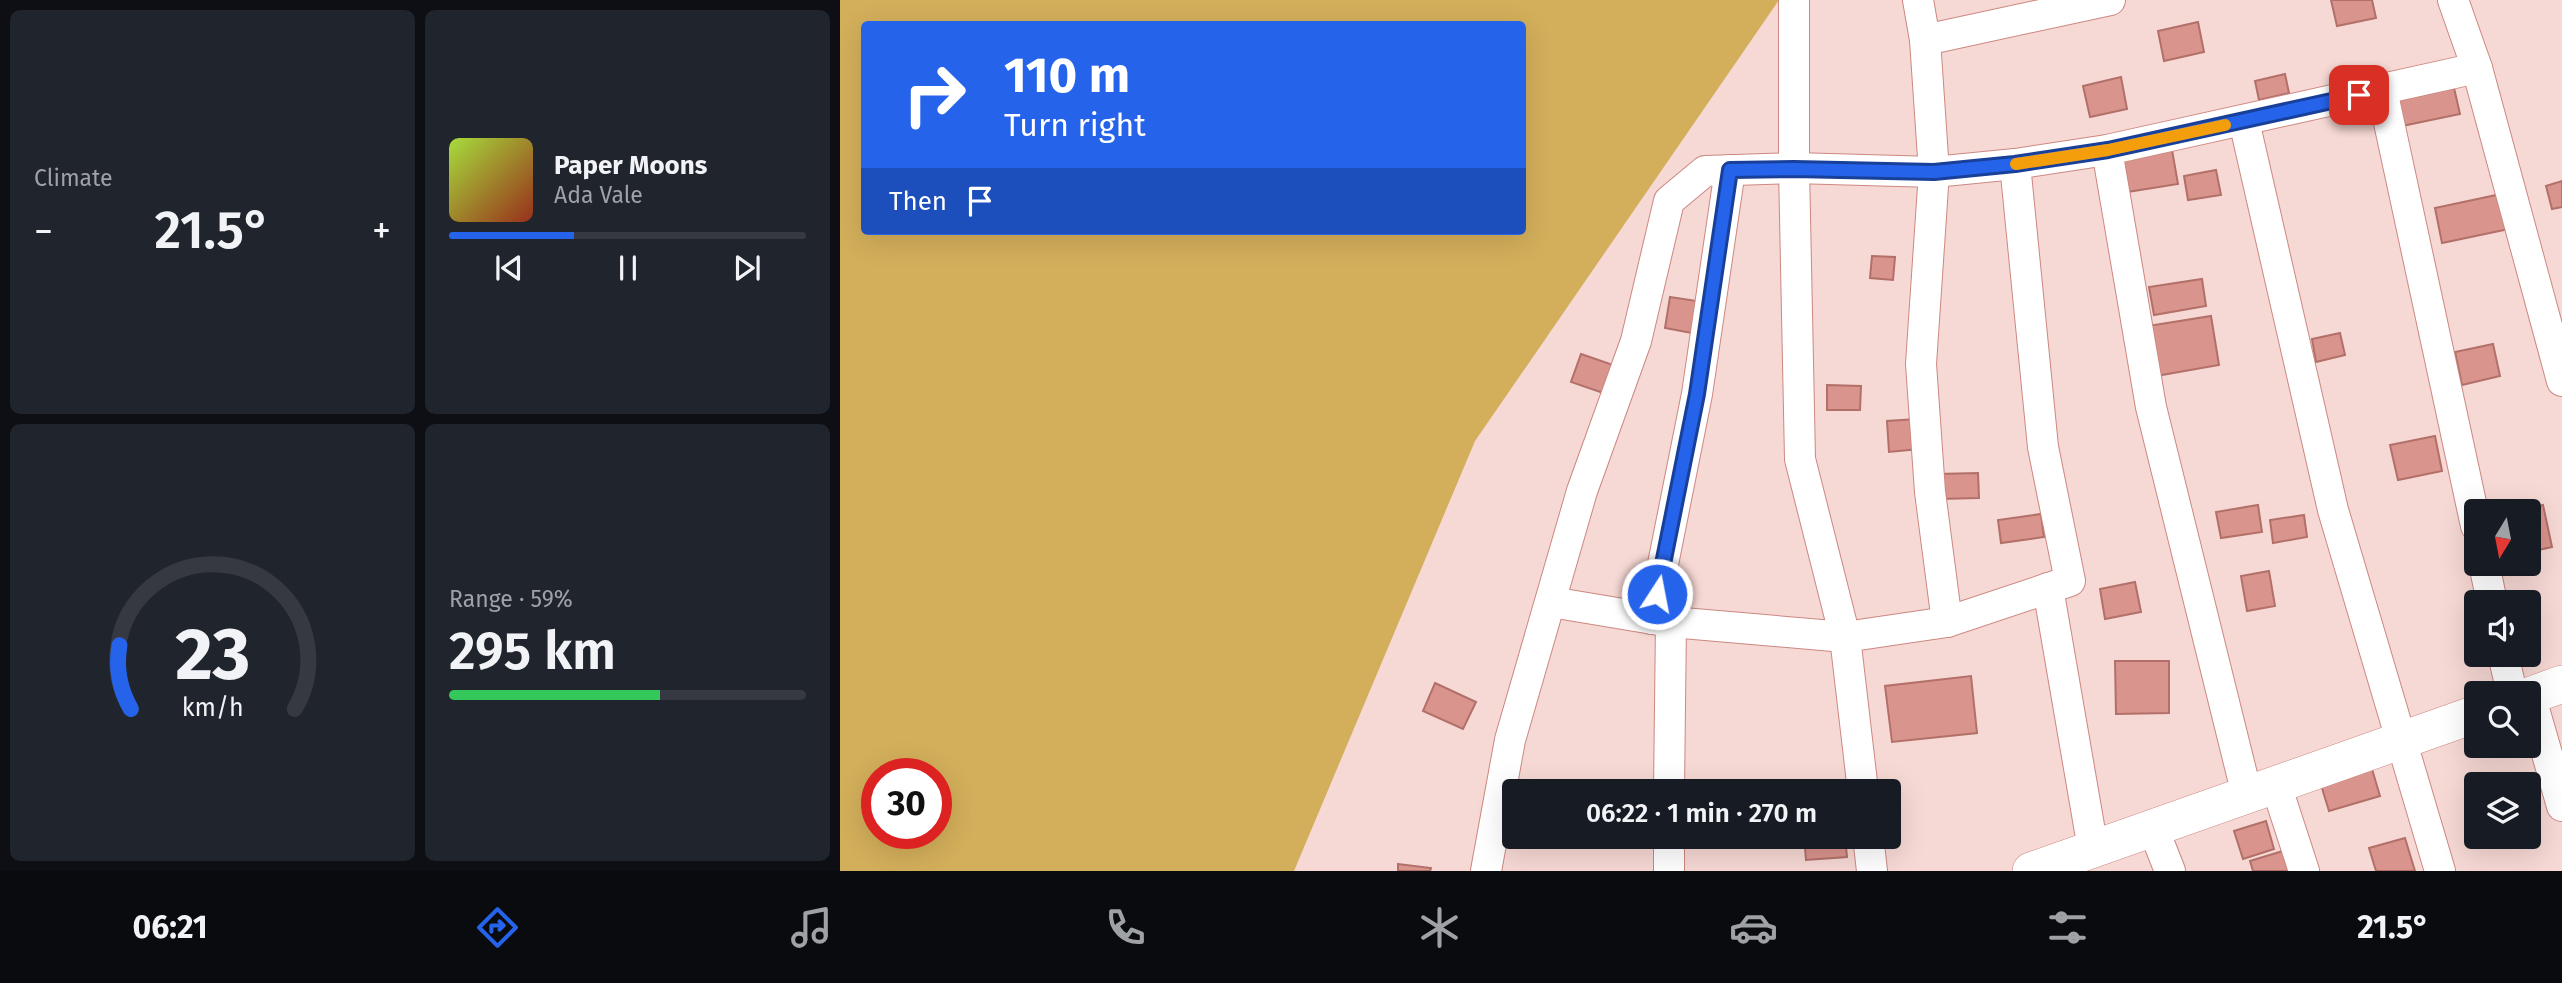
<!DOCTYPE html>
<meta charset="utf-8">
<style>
:root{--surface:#171b24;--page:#20242c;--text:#f1f3f6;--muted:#9ea1a6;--line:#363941;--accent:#2563eb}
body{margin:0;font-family:"Fira Sans",sans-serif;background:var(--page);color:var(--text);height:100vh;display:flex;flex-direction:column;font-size:26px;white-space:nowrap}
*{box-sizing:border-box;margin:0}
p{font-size:23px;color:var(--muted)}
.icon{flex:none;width:38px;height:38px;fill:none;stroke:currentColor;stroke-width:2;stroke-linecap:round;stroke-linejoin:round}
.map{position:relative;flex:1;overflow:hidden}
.side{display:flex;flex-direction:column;gap:10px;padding:10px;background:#0d0f14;width:840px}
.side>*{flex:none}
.guide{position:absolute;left:21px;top:21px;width:665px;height:214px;border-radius:7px;box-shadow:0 7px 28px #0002;background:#2563eb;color:#fff;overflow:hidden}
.needle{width:46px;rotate:190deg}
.controls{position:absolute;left:1624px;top:499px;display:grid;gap:14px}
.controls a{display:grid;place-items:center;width:77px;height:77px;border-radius:7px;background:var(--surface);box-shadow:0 7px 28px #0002;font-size:35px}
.speed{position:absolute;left:21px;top:758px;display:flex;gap:14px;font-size:35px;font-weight:700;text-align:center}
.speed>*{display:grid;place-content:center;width:91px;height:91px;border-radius:50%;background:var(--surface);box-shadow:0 7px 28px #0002;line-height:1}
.speed .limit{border:10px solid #d22;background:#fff;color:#111}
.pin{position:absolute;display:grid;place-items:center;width:60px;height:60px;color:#fff;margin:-30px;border-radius:14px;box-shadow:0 4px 10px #0006}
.me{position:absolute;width:77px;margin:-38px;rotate:11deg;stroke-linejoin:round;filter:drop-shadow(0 0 5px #0008)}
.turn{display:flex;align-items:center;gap:24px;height:147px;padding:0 28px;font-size:32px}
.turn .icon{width:91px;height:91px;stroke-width:2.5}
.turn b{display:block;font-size:49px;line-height:60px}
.then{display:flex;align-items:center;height:66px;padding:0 28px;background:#0003;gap:14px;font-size:26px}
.big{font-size:52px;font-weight:600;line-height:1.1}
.side .widget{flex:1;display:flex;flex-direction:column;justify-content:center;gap:10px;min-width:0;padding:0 24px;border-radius:10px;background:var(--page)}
.side .dial{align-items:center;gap:0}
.dial svg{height:182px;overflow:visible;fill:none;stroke:var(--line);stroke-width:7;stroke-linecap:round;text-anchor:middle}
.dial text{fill:var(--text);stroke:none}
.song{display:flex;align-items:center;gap:21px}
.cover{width:84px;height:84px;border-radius:10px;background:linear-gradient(135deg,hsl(80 70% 55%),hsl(10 70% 35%))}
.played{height:7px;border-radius:4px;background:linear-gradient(90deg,var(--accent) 35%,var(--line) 35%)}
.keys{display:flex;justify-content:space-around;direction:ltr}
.heat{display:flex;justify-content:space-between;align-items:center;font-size:38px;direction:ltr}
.charge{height:10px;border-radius:5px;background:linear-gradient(90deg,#34c759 59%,var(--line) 0)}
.side .tiles{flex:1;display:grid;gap:10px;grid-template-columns:repeat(2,1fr)}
.trip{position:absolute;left:662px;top:779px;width:399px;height:70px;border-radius:7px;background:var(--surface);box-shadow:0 7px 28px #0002;font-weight:600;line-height:70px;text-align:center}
.menu{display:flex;height:112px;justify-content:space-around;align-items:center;background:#090b0e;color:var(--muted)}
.menu .icon{width:49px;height:49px}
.menu .on{color:var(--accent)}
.menu b{font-size:32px;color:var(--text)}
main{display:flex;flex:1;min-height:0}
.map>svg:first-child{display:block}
.green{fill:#d3af5b;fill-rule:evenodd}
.building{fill:#d9948d;stroke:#b27069;stroke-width:2}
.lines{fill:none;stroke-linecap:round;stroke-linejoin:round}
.minor-casing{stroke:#cc8881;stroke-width:32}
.tertiary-casing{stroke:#cc8881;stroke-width:38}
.minor{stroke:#fff;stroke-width:30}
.tertiary{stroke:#fff;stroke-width:37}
.route-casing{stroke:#184099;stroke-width:18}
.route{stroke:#2563eb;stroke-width:12}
.slow{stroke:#f59e0b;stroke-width:12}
</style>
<main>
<section class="side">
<div class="tiles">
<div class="widget"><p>Climate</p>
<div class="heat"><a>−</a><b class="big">21.5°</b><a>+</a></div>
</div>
<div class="widget">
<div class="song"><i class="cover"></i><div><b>Paper Moons</b><p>Ada Vale</p></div></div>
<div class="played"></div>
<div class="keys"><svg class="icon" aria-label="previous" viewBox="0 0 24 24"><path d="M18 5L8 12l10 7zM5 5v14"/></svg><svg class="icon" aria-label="pause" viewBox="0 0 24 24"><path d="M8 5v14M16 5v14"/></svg><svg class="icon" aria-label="next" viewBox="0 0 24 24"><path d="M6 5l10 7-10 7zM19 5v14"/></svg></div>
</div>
<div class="widget dial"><svg viewBox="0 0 100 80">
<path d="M14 69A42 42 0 1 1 86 69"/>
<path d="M14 69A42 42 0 0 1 9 41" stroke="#2563eb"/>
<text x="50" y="56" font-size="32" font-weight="700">23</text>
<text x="50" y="72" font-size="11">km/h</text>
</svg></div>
<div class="widget"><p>Range · 59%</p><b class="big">295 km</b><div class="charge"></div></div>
</div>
</section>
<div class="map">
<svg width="1722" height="871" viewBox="0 0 1722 871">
<rect width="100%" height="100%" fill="#f6d8d4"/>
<path class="green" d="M0 0H939L635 441 454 871H0ZM24 24H682V231H24ZM37 774H96V833H37Z"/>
<g class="building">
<polygon points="1491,0 1532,0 1536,18 1497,26"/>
<polygon points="1358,22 1364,52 1324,61 1318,31"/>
<polygon points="1445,74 1449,93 1419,100 1415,81"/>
<polygon points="1281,77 1287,109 1250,117 1243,86"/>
<polygon points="1614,88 1620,114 1562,126 1556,100"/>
<polygon points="1332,150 1338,184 1287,192 1281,159"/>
<polygon points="1376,170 1381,195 1348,200 1344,176"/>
<polygon points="1722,181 1722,207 1712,209 1706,186"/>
<polygon points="1661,194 1669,229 1602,243 1595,208"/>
<polygon points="1032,256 1055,257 1053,280 1030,278"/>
<polygon points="1362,279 1366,306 1314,315 1309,287"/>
<polygon points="830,297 857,301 852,333 825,328"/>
<polygon points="1371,316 1379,365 1316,376 1308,326"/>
<polygon points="1500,333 1505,355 1476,362 1472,339"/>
<polygon points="1653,344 1660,376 1622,385 1615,352"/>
<polygon points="741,354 779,367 769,395 731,382"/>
<polygon points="987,385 1021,386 1020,410 987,410"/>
<polygon points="1076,419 1079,449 1049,452 1047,421"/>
<polygon points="1595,436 1602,471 1558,480 1550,445"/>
<polygon points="1138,473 1139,498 1098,499 1097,474"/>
<polygon points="1418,505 1422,532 1381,538 1376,512"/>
<polygon points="1703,505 1712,547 1689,552 1689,511 1675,511"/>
<polygon points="1201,514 1204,537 1161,543 1158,520"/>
<polygon points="1464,515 1467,537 1433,543 1430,520"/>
<polygon points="1429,571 1435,606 1407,611 1401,576"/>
<polygon points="1295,582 1301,612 1265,619 1260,589"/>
<polygon points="1275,661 1329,661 1329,713 1276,714"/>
<polygon points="1131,676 1137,733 1052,742 1045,686"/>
<polygon points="595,683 636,702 623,729 583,711"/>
<polygon points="1529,759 1540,796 1489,811 1478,775"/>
<polygon points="1426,821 1434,849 1403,859 1394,831"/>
<polygon points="849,836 871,836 871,844 850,845"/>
<polygon points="964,836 1005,836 1007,857 966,860"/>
<polygon points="1565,838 1575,871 1536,871 1529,848"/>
<polygon points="1446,850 1453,871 1413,871 1410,861"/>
<polygon points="558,864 591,868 590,871 558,871"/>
</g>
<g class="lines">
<defs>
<g id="minor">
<polyline points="954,0 954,168 960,459 1005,637 1023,791"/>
<polyline points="1078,0 1085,40 1094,172 1081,364 1090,492 1107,622"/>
<polyline points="1613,0 1637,68 1722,381"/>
<polyline points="1085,40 1270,0"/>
<polyline points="1542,90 1636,526"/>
<polyline points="1404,121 1493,510 1600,871"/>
<polyline points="1267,150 1311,407 1407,795"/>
<polyline points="1644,564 1652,602"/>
<polyline points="1208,588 1253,849"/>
<polyline points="711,602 831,622 1005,637 1107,622 1230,581 1203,447 1175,164"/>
<polyline points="812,619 857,394 890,170"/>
<polyline points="1663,654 1672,693"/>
<polyline points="1690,695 1722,806"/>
<polyline points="1436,785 1464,871"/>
<polyline points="829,791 831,622"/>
<polyline points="1313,828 1330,871"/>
<polyline points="1028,836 1032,871"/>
<polyline points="646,871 670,740 742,491 796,341 829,201 865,171 954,168 1094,172 1175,164 1267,150 1637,68"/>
<polyline points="829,871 829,836"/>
</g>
<g id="tertiary">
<polyline points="1689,696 1722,684"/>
<polyline points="1191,871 1636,714"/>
</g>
</defs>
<use href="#minor" class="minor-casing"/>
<use href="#tertiary" class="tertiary-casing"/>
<use href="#minor" class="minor"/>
<use href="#tertiary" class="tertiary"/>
</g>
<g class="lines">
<defs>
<polyline id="route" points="817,594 857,394 890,170 954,169 1094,172 1175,164 1268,150 1519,95"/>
</defs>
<use href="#route" class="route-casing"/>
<use href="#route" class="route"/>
<polyline class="slow" points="1176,164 1268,150 1385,125"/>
</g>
</svg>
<div class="controls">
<a><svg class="needle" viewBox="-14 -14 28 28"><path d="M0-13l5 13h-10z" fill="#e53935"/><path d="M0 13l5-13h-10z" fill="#9ea1a6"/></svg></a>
<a><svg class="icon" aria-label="sound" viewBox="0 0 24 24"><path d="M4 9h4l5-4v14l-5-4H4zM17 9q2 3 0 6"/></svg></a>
<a><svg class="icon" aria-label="search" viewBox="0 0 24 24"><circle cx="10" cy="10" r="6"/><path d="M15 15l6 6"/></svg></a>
<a><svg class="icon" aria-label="layers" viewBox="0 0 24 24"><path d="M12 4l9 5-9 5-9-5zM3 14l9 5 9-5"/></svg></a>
</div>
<div class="speed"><div class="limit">30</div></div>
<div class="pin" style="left:1519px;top:95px;background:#d93025"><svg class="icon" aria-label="arrive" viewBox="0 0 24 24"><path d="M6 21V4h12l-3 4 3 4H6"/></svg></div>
<svg class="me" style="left:817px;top:594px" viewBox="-20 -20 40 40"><circle r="17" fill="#2563eb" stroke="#fff" stroke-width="3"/><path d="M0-11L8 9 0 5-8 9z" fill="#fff"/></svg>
<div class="trip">06:22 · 1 min · 270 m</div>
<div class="guide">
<div class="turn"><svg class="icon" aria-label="right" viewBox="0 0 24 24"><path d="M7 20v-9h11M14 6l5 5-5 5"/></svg><div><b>110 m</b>Turn right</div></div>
<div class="then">Then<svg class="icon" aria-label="arrive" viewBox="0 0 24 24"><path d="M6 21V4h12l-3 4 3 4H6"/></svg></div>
</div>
</div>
</main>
<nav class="menu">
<b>06:21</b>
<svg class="icon on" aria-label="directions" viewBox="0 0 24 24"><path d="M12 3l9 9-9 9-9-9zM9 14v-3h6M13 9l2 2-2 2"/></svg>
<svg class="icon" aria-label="music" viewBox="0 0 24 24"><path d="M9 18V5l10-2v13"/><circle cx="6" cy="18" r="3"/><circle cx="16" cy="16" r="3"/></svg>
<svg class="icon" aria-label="phone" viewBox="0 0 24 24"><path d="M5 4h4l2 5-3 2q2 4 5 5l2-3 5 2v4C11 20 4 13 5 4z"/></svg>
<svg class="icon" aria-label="climate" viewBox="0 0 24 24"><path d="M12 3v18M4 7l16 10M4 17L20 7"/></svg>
<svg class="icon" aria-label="car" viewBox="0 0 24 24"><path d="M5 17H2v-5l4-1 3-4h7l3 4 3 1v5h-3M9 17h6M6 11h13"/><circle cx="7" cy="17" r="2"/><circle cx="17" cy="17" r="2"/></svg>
<svg class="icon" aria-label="filters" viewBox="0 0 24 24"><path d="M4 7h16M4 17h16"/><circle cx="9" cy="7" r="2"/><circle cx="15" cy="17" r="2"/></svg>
<b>21.5°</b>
</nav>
